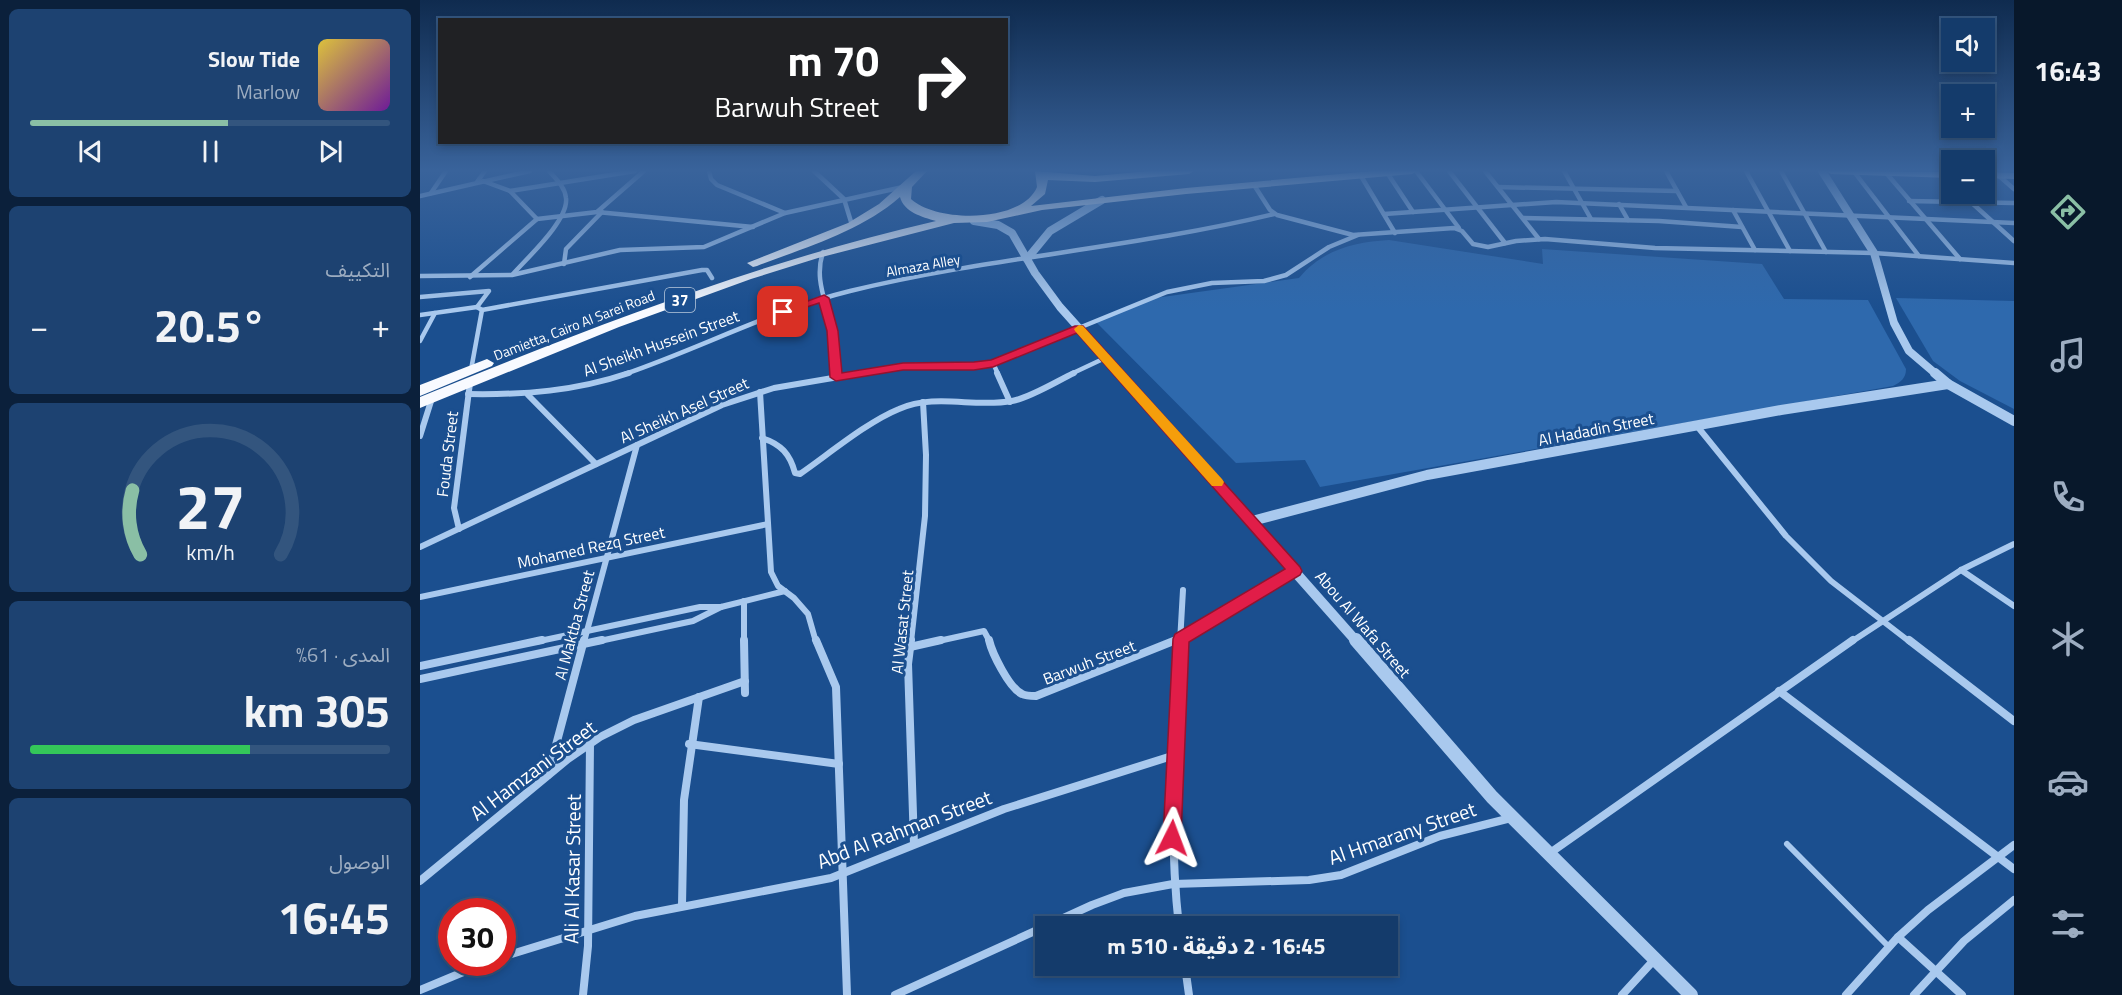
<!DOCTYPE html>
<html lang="ar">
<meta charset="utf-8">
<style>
:root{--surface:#143b6b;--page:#1d4271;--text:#f1f3f6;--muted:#9dadc1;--line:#33557e;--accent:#8abfa5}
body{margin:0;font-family:"Titillium Web","Noto Sans Arabic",sans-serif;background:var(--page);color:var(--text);direction:rtl;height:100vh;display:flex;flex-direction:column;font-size:22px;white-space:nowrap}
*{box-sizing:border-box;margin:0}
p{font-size:20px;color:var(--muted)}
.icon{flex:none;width:33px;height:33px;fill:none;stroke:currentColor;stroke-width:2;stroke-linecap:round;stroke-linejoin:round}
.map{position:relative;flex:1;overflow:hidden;direction:ltr}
.drawer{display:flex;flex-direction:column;gap:9px;padding:9px;background:#0b203b;width:420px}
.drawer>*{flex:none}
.top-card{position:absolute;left:18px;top:18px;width:570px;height:126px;border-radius:0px;box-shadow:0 3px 9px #0003,0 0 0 2px var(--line);direction:rtl;background:#202124;color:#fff;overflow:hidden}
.tools{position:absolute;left:1521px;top:18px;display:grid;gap:12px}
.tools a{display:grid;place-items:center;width:54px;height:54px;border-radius:0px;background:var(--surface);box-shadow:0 3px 9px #0003,0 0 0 2px var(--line);font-size:30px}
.speed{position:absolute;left:18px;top:898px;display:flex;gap:12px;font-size:30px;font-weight:700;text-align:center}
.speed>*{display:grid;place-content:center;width:78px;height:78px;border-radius:50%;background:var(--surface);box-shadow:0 3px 9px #0003,0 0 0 2px var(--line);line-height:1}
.speed .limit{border:9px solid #d22;background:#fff;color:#111}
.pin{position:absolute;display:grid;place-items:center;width:51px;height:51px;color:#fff;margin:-26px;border-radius:12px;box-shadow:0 3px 9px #0006}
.me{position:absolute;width:66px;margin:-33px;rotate:3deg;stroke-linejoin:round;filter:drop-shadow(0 0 4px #0008)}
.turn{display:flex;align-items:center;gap:21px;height:126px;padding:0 30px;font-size:27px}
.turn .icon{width:78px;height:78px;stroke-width:2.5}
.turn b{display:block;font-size:42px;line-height:51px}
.big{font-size:45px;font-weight:700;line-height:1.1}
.drawer .tile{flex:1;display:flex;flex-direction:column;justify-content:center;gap:9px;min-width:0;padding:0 21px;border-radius:9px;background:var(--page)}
.drawer .dial{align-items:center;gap:0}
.dial svg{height:156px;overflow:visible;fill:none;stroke:var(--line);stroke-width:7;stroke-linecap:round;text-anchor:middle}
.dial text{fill:var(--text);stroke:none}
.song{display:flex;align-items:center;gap:18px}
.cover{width:72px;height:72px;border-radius:9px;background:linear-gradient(135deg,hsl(50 70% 55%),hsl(280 70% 35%))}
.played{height:6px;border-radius:3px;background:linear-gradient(90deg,var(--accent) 55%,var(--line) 55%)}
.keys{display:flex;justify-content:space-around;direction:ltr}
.heat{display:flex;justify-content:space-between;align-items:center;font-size:33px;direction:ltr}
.charge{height:9px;border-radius:4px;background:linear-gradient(90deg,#34c759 61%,var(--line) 0)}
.trip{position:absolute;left:615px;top:916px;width:363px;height:60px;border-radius:0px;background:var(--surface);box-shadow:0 3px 9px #0003,0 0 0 2px var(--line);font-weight:700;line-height:60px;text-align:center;direction:rtl}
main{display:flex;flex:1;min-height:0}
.tab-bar{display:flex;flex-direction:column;width:108px;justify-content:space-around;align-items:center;background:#08182b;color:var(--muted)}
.tab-bar .icon{width:42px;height:42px}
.tab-bar .selected{color:var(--accent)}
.tab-bar b{font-size:27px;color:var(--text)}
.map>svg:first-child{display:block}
.green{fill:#2e69ad}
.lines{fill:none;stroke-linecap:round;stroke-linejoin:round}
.service{stroke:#a9c9ee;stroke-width:6}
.minor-far2{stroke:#a9c9ee;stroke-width:4.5}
.minor-far1{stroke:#a9c9ee;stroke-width:6}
.minor{stroke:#a9c9ee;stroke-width:8}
.tertiary-far2{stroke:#a9c9ee;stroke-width:8}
.tertiary-far1{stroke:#a9c9ee;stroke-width:10}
.tertiary{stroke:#a9c9ee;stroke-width:14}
.trunk{fill:#f8faff;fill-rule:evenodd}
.route{fill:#e11d48;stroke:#92132f;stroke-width:1.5}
.slow{fill:#f59e0b}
.labels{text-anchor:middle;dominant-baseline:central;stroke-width:6;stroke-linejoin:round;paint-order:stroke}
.far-street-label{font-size:14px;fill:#fff;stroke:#1b4f8f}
.shield{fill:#1b4f8f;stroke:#bbcadd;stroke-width:1.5}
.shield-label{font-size:15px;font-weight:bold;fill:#fff}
.street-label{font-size:16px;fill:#fff;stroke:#1b4f8f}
.near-street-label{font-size:20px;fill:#fff;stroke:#1b4f8f}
</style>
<main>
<nav class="tab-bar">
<b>16:43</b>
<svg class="icon selected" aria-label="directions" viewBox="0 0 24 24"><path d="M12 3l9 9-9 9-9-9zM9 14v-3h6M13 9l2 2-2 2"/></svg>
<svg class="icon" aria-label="music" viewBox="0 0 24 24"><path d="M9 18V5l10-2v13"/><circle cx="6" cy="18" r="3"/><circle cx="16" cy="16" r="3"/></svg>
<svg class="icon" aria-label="phone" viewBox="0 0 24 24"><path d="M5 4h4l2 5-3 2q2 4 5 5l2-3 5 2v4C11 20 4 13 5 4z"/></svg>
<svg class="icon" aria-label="climate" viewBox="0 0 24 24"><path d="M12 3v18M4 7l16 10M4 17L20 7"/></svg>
<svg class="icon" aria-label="car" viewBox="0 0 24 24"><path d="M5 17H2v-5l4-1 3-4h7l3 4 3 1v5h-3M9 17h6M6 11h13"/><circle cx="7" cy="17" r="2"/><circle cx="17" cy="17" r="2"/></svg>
<svg class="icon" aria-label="filters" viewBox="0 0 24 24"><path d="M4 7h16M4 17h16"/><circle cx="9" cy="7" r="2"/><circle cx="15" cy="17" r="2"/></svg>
</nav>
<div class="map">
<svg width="1594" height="995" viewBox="0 0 1594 995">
<rect width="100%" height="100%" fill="#1b4f8f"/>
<g class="green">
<path d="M969 240 1123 264 1122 249 1342 264 1364 299 1448 300 1486 369C1486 378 1481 382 1473 386L900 487 885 460 816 463 676 322 735 298 879 278C902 250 934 242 969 240Z"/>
<polygon points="1476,298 1594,301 1594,409 1540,381 1513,361"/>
</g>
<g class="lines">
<polyline class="service" points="1367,844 1469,947"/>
<g class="minor-far2">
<polyline points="289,171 291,179 297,185 365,213"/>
<polyline points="394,171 424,199 432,225"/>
<polyline points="996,171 1039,228"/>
<polyline points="1029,171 1085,243"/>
<polyline points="1065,171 1119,239"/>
<polyline points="1144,171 1171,219"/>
<polyline points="1246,171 1266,207"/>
<polyline points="1326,171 1370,251"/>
<polyline points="1361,171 1406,252"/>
<polyline points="1435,173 1499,256"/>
<polyline points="968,174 993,212"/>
<polyline points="1467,174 1540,259"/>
<polyline points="1522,175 1532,184"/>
<polyline points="1578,175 1594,189"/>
<polyline points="941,176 975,233"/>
<polyline points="57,182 65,171"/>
<polyline points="834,185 850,210 857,215 933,235 1034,228 1042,231 1053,244 1068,247 1096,241 1125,239 1235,248 1454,253 1594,263"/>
<polyline points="1078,187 1257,191"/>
<polyline points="90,191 215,171"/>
<polyline points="11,193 26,171"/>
<polyline points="1542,194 1594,241"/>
<polyline points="0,196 110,171"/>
<polyline points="1489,201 1594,203"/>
<polyline points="1199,204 1208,220"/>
<polyline points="1313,210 1335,250"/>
<polyline points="177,212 333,227"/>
<polyline points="964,214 1136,202 1594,223"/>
<polyline points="1103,218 1239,221 1322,227"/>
<polyline points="117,219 177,212 224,171"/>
<path d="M403 252C394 279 406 300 411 327 415 342 416 358 416 374"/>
<polyline points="144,264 146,249 182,212"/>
<path d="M93 274C107 258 149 220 146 198 145 187 136 179 129 171"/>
<polyline points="0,276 92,275 200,250 284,247 365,213 483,187"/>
<polyline points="50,277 117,219 90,191 63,181"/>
<polyline points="0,297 69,291 57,307"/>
<polyline points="0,315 57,307 62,310 282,270 287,270 292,278"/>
<polyline points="0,341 15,313"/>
<polyline points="573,363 578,374"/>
<polyline points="51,370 62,310"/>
<path d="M205 374C281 348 352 310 430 291 569 257 714 248 854 214"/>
<polyline points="433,374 496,365 554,366 573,363 747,292 792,283 844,281 866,275 909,247 938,235"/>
<polyline points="651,374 685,358"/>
</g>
<g class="minor-far1">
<polyline points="416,373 416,377"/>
<polyline points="577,373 590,402"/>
<polyline points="340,392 351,572 358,586 374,598 388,614 396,642"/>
<path d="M48 394C104 395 156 391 209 373"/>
<polyline points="108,395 176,464"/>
<polyline points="1277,426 1366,536 1411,581 1490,642"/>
<polyline points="0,436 12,398"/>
<path d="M342 438C361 444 370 454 375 473L380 474C409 454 447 422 479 409 516 393 554 408 592 401 610 398 637 381 654 373"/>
<polyline points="39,529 34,508 50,383"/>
<polyline points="0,547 302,405 354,388 442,373"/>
<polyline points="1541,570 1594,606"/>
<polyline points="0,597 348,524"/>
<polyline points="324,601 324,642"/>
<polyline points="115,642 280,607 301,607 365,591"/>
<polyline points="164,642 217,445"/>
<polyline points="175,642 273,621 301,607"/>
<polyline points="491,642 505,516 506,455 503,402"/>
<polyline points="514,642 564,631 570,642"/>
<polyline points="754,642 874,571"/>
<polyline points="760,642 763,590"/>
<polyline points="1431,642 1541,570 1594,544"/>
</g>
<g class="minor">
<polyline points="324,640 325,693"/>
<polyline points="396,640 416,687 427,995"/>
<polyline points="491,640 488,664 494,844"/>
<path d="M569 640C572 653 589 688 602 694 606 696 611 696 616 696L756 640"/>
<polyline points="1489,640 1594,721"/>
<polyline points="490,647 521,640"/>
<polyline points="0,666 122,640"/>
<polyline points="0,679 182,640"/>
<polyline points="1359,691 1594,869"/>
<polyline points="269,744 419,764"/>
<polyline points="128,775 164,640"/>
<polyline points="1130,853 1433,640"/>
<polyline points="0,881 148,759 180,737 214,720 325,681"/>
<polyline points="262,905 264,800 279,697"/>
<path d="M759 927C748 831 755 736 761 640"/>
<polyline points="1478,937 1542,995"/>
<polyline points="82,957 215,916 411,878 584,809 755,755"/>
<polyline points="765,966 769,995"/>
<polyline points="0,990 65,963"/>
<polyline points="163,995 168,946 170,744"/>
<polyline points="475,995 672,905 704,893 753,884 889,880 921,875 1020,836 1091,818"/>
<polyline points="1202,995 1234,960"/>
<polyline points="1426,995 1478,937 1508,910 1594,845"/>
<polyline points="1494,995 1544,941 1594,900"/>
</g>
<g class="tertiary-far2">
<polyline points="1402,171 1454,253 1474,323 1489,351 1516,374"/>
<polyline points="554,221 578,225 592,233 615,273 640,307 700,374"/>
<polyline points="607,259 630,231 682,200"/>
</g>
<g class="tertiary-far1">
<polyline points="699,373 937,642"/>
<polyline points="1515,373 1528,384 1594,421"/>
<polyline points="832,521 1007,475 1361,410 1528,384"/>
</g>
<polyline class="tertiary" points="936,640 1072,797 1271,995"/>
<g class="trunk">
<path d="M496 171H507L492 187 491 199C517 223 602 223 617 187L615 171 675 176 729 171H774L769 174 675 182 628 180 625 194 611 206 766 188 953 171H997L992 174 766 194 622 210 567 222 534 223 398 258 331 279 199 327 0 408V397C169 328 338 262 516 221 502 217 484 212 480 197 440 232 386 247 337 266L333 267 327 263 428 223 459 204Z"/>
<polygon points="1406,171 1532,172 1532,178 1411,174"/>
<polygon points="1564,172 1594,173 1594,179 1564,178"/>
<polygon points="67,359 74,363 72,366 0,396 0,385"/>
</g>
</g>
<linearGradient id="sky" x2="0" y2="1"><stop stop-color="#0f2b4f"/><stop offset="0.55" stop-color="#39639b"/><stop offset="1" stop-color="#39639b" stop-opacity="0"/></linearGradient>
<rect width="1594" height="310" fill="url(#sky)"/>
<polygon class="route" points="404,295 409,298 418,331 422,373 483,363 554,362 571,360 655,326 663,326 880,567 882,571 880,575 769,642 761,838 759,845 752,847 745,845 743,838 753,639 755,634 865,569 657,333 573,367 554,370 483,370 416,381 410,377 407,331 399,303 363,315 358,312"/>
<polygon class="slow" points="659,325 663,326 802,479 804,482 802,486 792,486 655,331 654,329"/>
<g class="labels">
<g class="far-street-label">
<text transform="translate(503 265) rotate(-10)">Almaza Alley</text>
<text transform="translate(154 325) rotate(-21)">Damietta, Cairo Al Sarei Road</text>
</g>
<rect class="shield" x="245" y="288" width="30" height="24" rx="4.5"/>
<g class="shield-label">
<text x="260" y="300">37</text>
</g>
<g class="street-label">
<text transform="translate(241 343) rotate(-20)">Al Sheikh Hussein Street</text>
<text transform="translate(264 410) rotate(-24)">Al Sheikh Asel Street</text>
<text transform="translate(1176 429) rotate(-11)">Al Hadadin Street</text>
<text transform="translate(27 454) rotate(-83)">Fouda Street</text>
<text transform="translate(171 547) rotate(-12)">Mohamed Rezq Street</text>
<text transform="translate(482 622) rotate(-84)">Al Wasat Street</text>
<text transform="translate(943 624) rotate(49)">Abou Al Wafa Street</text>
<text transform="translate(154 625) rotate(-75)">Al Maktba Street</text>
<text transform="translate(669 662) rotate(-21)">Barwuh Street</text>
</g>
<g class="near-street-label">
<text transform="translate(113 770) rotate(-37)">Al Hamzani Street</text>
<text transform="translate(484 829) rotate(-21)">Abd Al Rahman Street</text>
<text transform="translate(982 833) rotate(-19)">Al Hmarany Street</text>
<text transform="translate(152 869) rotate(-89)">Ali Al Kasar Street</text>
</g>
</g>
</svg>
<div class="tools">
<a><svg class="icon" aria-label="sound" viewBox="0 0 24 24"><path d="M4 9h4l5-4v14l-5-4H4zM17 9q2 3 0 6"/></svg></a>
<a>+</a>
<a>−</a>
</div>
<div class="speed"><div class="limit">30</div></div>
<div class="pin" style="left:363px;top:312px;background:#d93025"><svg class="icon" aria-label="arrive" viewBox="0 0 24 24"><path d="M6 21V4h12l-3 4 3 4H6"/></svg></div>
<svg class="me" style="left:752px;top:838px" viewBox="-20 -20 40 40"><path d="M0-17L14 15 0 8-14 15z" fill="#e11d48" stroke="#fff" stroke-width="4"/></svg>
<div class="trip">16:45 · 2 دقيقة · 510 m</div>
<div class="top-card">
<div class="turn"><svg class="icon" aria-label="right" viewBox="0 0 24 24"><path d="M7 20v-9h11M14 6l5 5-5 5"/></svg><div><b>70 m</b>Barwuh Street</div></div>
</div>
</div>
<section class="drawer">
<div class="tile">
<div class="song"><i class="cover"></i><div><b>Slow Tide</b><p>Marlow</p></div></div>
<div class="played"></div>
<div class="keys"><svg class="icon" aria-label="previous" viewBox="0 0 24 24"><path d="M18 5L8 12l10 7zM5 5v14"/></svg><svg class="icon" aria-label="pause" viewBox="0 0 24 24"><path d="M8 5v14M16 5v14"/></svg><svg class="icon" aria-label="next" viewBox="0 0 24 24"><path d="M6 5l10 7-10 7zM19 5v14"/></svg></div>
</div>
<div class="tile"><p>التكييف</p>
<div class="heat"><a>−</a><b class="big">20.5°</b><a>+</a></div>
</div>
<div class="tile dial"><svg viewBox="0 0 100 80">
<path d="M14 69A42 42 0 1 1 86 69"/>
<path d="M14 69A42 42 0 0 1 10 36" stroke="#8abfa5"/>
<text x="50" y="56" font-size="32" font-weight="700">27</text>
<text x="50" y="72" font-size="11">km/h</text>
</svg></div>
<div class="tile"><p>المدى · 61%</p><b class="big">305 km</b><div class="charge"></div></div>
<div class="tile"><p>الوصول</p><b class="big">16:45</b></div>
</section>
</main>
